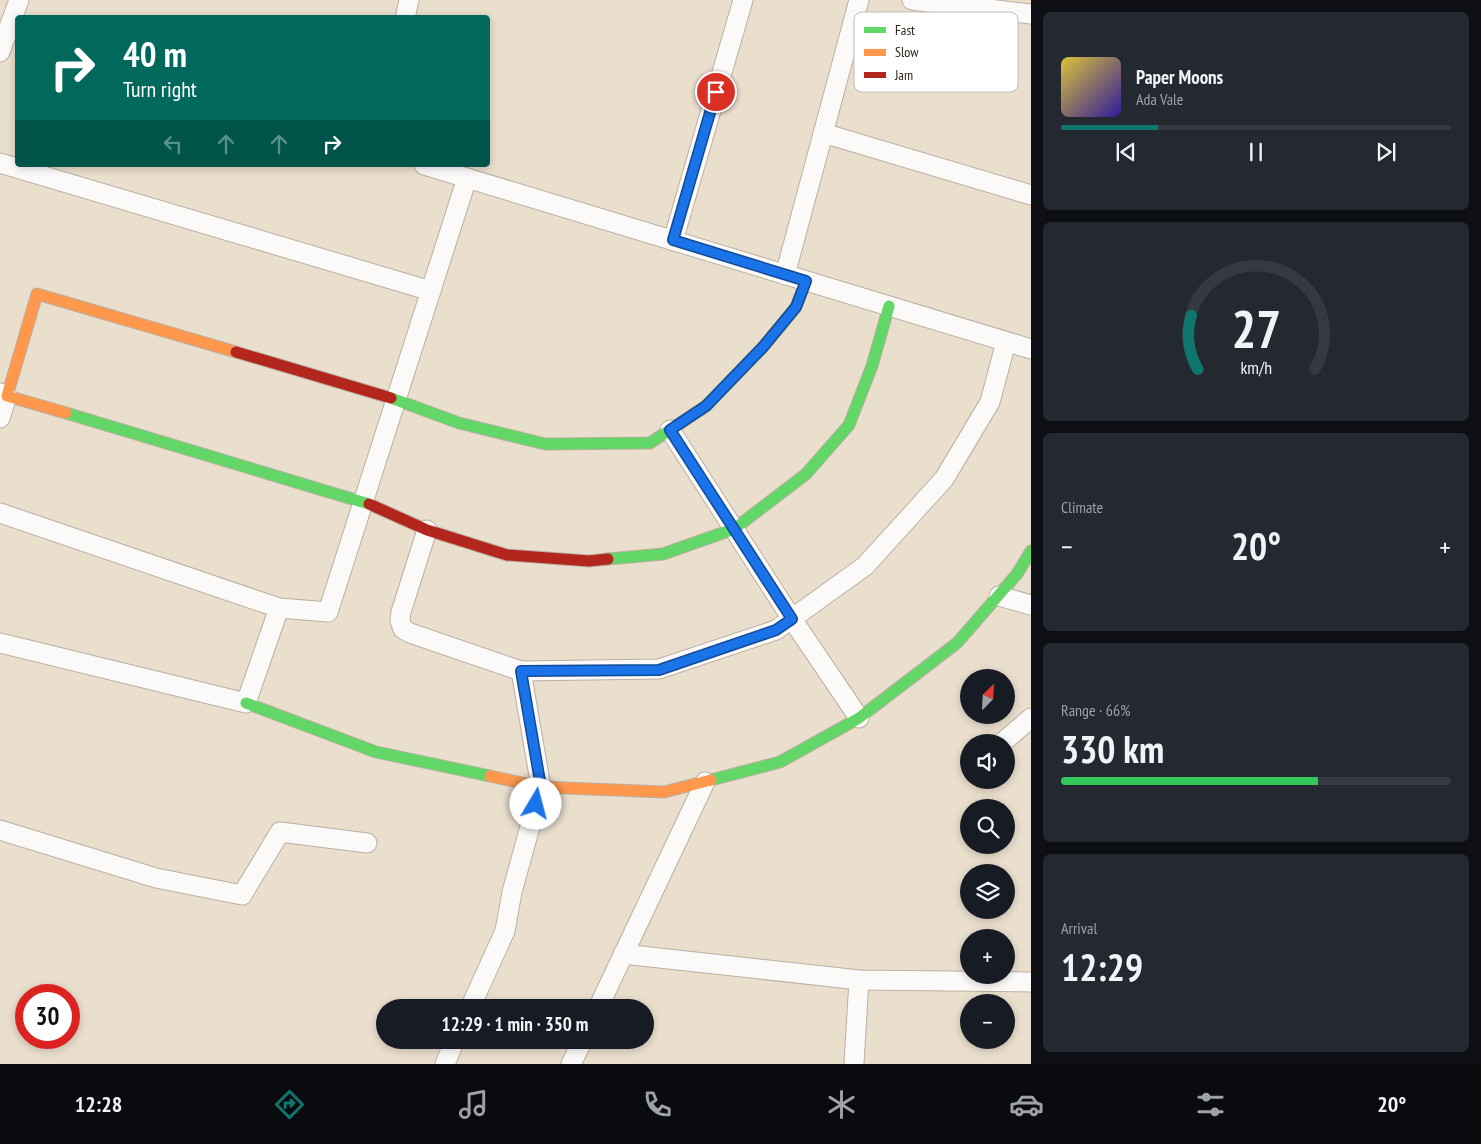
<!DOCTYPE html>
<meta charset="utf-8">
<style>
:root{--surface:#171b24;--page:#242831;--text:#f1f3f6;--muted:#9ea1a6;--line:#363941;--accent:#0f766e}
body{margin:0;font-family:"PT Sans Narrow",sans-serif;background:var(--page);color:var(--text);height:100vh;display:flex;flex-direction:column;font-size:19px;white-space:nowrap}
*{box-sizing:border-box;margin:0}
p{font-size:16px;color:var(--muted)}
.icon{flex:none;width:28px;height:28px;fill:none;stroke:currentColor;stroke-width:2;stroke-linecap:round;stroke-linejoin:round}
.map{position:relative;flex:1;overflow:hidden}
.drawer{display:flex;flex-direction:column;gap:12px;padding:12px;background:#0d0f14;width:450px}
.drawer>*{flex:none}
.hud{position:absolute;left:15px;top:15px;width:475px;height:152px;border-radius:5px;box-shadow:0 2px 8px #0003;background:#00695c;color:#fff;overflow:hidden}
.needle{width:32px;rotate:24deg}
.buttons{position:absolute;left:960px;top:669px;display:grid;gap:10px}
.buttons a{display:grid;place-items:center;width:55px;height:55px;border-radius:50%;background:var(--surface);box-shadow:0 2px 8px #0003;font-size:25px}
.speed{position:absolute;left:15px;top:984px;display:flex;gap:10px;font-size:25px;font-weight:700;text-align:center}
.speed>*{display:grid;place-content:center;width:65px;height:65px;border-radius:50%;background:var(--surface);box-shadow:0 2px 8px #0003;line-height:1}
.speed .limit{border:8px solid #d22;background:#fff;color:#111}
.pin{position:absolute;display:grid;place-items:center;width:42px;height:42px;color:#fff;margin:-21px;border:2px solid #fff;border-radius:50%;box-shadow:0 1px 5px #0007}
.me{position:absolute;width:55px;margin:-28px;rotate:8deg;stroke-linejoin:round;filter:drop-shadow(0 0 4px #0008)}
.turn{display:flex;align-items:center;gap:18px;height:105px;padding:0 25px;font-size:22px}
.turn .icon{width:65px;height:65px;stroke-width:2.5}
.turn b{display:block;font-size:35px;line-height:42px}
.lanes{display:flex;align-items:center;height:48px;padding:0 25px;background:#0003;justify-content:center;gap:25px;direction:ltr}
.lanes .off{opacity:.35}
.big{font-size:38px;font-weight:700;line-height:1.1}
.drawer .card{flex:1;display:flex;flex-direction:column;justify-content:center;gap:8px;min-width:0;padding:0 18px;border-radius:8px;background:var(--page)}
.drawer .dial{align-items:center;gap:0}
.dial svg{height:130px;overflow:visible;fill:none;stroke:var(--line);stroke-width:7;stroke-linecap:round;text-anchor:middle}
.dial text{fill:var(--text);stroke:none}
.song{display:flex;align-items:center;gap:15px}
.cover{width:60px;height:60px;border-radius:8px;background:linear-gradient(135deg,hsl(50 70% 55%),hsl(250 70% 35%))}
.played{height:5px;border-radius:2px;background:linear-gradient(90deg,var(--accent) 25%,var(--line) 25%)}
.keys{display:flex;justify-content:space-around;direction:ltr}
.heat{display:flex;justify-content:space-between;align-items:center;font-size:28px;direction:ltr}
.charge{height:8px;border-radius:4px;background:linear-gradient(90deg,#34c759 66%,var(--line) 0)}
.trip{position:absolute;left:376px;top:999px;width:278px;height:50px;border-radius:25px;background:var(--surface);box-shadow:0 2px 8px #0003;font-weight:700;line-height:50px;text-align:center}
.tabs{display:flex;height:80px;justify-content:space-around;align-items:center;background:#090b0e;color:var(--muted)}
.tabs .icon{width:35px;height:35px}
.tabs .on{color:var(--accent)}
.tabs b{font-size:22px;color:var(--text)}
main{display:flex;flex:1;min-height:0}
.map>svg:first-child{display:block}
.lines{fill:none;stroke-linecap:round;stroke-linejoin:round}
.street-casing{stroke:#bab0a3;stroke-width:21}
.fast-casing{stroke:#bab0a3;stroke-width:13}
.slow-casing{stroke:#bab0a3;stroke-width:13}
.jam-casing{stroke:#bab0a3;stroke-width:13}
.street{stroke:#fcfaf8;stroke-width:19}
.fast{stroke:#63d668;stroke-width:11}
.slow{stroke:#ff974d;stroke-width:11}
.jam{stroke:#b3261e;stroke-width:11}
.route-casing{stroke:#114b97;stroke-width:12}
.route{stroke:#1a73e8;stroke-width:9}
.key{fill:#fff;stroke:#c0beba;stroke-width:1}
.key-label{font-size:14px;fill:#2e2619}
</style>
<main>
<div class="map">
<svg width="1031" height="1064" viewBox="0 0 1031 1064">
<rect width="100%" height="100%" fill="#eadecd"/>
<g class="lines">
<defs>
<g id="street">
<polyline points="912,0 1031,14"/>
<polyline points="405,18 409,0"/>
<polyline points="0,52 19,0"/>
<polyline points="823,133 1031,195"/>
<polyline points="0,163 431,291"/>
<polyline points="424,165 1031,349"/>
<polyline points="673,241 743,0"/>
<polyline points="785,275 859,0"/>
<polyline points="0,393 7,396 0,418"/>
<polyline points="670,430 792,619 859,718"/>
<polyline points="0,513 279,608"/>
<polyline points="427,530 401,612 400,621 403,629 410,633 521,671 659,669 776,630 865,566 944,479 990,402 1006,342"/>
<polyline points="999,596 1031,605"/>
<polyline points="0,643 246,703 279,608 328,612 467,178"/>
<polyline points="1003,742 1031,718"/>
<polyline points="0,830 156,878 242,895 280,832 367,843"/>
<polyline points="623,954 859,980 1031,982"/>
<polyline points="470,1008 505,931 512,892 541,787 521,671"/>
<polyline points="598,1008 705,782"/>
<polyline points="445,1064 455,1040"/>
<polyline points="571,1064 583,1040"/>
<polyline points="854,1064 859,980"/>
</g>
<g id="fast">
<polyline points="391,398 459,423 545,444 650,443 706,406 763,347 796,307 806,281"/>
<polyline points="66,413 369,504"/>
<polyline points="608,559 663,554 734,529 806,474 849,425 872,366 889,306"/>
<polyline points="246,703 376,752 490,776"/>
<polyline points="711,780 780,762 859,718 957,643 1017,574 1031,551"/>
</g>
<g id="slow">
<polyline points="66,413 7,396 37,294 236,352"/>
<polyline points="490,776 541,787 664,792 711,780"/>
</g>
<g id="jam">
<polyline points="236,352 391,398"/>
<polyline points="369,504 427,530 507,555 589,561 608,559"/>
</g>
</defs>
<use href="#street" class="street-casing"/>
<use href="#fast" class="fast-casing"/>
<use href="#slow" class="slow-casing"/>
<use href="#jam" class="jam-casing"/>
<use href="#street" class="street"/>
<use href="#fast" class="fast"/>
<use href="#slow" class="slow"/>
<use href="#jam" class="jam"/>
</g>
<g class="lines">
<defs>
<polyline id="route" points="536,804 541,787 521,671 659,670 776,630 792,619 670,430 706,406 763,347 796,307 806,281 673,240 716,92"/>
</defs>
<use href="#route" class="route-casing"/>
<use href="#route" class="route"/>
</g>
<rect x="854" y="12" width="164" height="80" rx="8" class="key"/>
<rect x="864" y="27" width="22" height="6" fill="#63d668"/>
<rect x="864" y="49" width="22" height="7" fill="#ff974d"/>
<rect x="864" y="72" width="22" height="6" fill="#b3261e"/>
<g class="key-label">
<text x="895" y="35">Fast</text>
<text x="895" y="57">Slow</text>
<text x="895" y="80">Jam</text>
</g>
</svg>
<div class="buttons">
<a><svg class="needle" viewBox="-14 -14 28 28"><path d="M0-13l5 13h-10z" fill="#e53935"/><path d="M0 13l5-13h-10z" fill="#9ea1a6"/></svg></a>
<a><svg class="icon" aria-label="sound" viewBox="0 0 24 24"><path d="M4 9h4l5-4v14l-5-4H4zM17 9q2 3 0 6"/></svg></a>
<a><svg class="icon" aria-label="search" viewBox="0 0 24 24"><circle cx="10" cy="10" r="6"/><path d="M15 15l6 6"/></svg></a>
<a><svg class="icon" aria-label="layers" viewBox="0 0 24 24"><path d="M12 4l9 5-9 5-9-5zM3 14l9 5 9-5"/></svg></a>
<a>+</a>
<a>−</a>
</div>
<div class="speed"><div class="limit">30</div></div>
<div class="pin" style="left:716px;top:92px;background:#d93025"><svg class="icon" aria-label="arrive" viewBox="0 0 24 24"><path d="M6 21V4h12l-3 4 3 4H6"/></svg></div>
<svg class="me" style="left:536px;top:804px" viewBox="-20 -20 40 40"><circle r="19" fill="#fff"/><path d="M0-13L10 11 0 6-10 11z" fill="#1a73e8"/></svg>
<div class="trip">12:29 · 1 min · 350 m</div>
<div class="hud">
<div class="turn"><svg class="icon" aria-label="right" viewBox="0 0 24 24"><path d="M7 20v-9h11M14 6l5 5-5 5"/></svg><div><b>40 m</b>Turn right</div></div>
<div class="lanes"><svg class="icon off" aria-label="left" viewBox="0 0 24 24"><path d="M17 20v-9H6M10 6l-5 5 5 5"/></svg><svg class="icon off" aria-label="ahead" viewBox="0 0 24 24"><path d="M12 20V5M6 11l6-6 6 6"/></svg><svg class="icon off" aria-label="ahead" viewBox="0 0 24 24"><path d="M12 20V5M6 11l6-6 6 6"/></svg><svg class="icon" aria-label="right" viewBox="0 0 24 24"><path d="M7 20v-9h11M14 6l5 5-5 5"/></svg></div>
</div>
</div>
<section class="drawer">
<div class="card">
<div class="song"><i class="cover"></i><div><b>Paper Moons</b><p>Ada Vale</p></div></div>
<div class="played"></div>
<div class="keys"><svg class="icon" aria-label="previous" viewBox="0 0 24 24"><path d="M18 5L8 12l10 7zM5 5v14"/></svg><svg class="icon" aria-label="pause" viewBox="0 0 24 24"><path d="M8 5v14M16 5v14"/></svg><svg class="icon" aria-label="next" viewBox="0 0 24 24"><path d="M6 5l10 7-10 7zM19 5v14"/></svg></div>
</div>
<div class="card dial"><svg viewBox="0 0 100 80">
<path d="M14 69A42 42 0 1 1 86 69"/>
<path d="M14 69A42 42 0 0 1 10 36" stroke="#0f766e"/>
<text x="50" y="56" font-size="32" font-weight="700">27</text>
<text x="50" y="72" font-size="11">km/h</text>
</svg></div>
<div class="card"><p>Climate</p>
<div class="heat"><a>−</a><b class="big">20°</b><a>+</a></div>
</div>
<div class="card"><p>Range · 66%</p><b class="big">330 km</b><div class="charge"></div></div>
<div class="card"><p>Arrival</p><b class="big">12:29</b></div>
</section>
</main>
<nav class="tabs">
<b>12:28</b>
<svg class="icon on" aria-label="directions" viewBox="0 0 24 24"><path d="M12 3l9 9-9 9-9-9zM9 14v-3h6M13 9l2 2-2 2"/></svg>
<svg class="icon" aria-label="music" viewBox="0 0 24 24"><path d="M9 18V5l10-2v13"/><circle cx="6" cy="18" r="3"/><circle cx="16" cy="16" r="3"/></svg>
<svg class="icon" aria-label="phone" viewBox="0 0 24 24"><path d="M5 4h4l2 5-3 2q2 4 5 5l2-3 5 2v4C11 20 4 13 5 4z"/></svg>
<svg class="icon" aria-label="climate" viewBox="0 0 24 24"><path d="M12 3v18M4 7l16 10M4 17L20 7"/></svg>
<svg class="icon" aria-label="car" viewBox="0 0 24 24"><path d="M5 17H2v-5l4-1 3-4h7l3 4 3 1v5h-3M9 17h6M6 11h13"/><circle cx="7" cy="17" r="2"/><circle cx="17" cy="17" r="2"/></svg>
<svg class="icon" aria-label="filters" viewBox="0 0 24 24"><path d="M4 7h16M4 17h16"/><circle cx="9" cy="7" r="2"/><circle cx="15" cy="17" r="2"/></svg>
<b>20°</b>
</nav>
